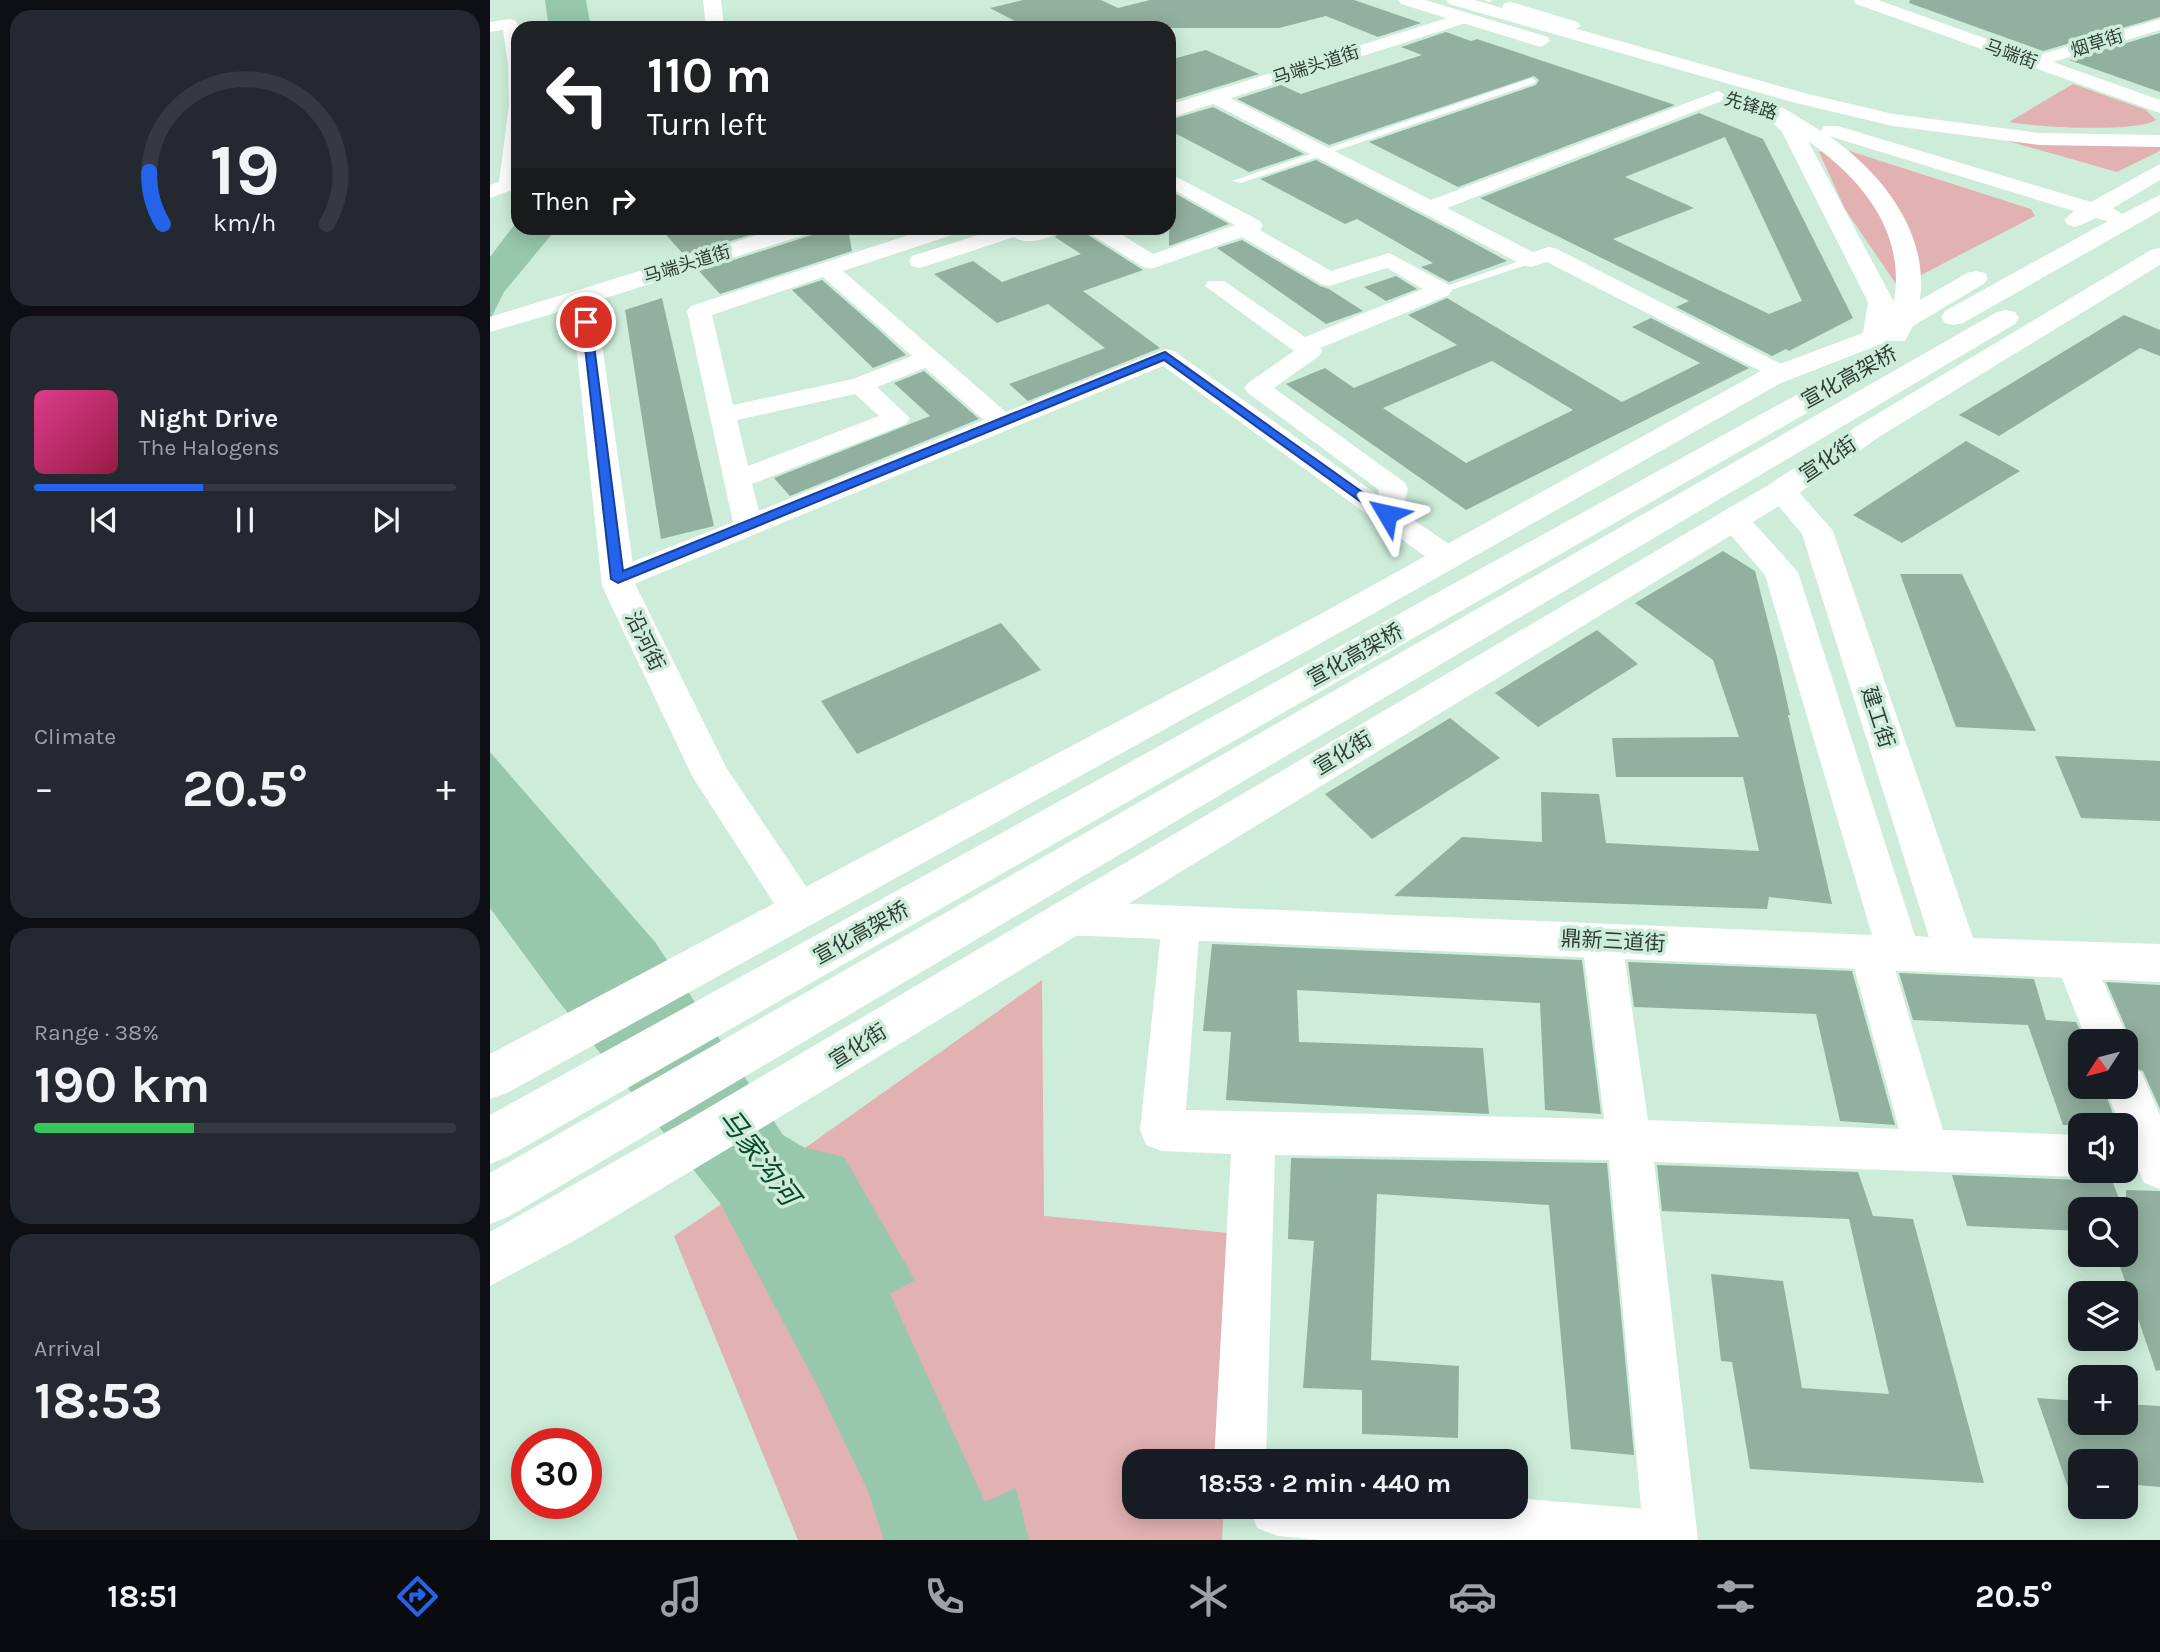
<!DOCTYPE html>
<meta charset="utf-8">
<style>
:root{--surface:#171b24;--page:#242831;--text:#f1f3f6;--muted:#9ea1a6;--line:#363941;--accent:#2563eb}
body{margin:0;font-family:Karla,"Noto Sans SC",sans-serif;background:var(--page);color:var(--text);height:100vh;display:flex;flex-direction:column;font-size:26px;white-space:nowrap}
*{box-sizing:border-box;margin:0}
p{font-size:23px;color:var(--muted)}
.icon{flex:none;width:38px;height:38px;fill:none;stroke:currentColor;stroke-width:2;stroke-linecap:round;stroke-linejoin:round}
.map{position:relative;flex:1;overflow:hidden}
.sheet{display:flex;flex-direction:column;gap:10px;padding:10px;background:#0d0f14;width:490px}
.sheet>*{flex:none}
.banner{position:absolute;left:21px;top:21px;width:665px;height:214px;border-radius:21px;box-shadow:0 4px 18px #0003;background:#202124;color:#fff;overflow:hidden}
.needle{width:46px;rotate:234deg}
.buttons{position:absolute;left:1578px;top:1029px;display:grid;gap:14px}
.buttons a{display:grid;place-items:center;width:70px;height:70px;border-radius:14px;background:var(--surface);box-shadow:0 4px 18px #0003;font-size:35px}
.speed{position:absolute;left:21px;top:1428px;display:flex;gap:14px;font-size:35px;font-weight:700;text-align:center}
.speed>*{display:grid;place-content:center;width:91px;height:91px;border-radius:50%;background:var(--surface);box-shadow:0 4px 18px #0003;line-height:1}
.speed .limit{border:10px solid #d22;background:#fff;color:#111}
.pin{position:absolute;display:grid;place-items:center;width:60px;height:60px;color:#fff;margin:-30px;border:4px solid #fff;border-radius:50%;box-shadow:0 2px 7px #0007}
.me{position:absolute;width:77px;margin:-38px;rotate:306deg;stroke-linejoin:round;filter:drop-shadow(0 0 5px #0008)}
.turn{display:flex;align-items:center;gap:24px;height:147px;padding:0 21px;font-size:32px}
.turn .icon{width:91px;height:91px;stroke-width:2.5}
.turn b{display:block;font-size:49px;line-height:60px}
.then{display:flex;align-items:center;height:66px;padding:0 21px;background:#0003;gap:14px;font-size:26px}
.big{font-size:52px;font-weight:700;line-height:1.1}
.sheet .card{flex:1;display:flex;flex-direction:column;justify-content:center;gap:10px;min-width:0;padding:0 24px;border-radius:21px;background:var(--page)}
.sheet .dial{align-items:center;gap:0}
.dial svg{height:182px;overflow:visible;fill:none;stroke:var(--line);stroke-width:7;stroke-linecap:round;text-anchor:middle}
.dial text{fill:var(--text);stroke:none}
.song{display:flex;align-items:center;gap:21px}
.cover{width:84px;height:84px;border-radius:10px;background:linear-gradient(135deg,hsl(330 70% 55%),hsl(340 70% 35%))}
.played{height:7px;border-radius:4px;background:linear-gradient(90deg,var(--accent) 40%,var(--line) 40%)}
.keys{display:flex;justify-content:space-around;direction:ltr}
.heat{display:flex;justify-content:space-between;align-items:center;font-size:38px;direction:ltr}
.charge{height:10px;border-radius:5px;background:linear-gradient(90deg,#34c759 38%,var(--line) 0)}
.trip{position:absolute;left:632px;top:1449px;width:406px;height:70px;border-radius:21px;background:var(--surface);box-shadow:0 4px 18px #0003;font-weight:700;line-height:70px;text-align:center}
.tabs{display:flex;height:112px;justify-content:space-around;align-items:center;background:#090b0e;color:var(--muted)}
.tabs .icon{width:49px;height:49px}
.tabs .current{color:var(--accent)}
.tabs b{font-size:32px;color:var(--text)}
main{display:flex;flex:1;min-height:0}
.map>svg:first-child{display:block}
.green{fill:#e2b1b2}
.water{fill:#97c7ac}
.building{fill:#92b09f;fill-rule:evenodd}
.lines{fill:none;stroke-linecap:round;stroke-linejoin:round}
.service{fill:#fff;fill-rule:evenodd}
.minor{fill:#fff;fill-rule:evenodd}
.tertiary{fill:#fff;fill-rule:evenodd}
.primary{fill:#fff;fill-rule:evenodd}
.trunk{fill:#fff;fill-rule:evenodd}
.route{fill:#2563eb;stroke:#184099;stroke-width:2}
.labels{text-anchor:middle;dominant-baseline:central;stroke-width:7;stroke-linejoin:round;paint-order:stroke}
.far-street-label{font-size:18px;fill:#303d36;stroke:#cdedda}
.street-label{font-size:21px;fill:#303d36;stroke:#cdedda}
.near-water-label{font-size:28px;font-style:italic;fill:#09462d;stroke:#cdedda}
</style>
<main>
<section class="sheet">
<div class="card dial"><svg viewBox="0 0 100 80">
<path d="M14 69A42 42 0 1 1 86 69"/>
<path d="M14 69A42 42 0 0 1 8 46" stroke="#2563eb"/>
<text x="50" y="56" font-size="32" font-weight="700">19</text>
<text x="50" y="72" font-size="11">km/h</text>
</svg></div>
<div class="card">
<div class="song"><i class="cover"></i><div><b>Night Drive</b><p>The Halogens</p></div></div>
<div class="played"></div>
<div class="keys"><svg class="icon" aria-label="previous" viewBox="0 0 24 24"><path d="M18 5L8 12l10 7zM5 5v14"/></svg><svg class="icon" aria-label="pause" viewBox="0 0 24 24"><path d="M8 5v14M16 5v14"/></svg><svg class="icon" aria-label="next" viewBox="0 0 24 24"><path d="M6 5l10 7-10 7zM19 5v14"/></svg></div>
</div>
<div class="card"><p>Climate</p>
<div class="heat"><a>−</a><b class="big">20.5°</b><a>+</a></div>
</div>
<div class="card"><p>Range · 38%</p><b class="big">190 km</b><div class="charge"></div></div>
<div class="card"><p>Arrival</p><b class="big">18:53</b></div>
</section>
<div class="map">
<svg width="1670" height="1540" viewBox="0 0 1670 1540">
<rect width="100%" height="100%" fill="#cdedda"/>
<g class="green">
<path d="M1583 84 1656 110 1666 120C1645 133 1546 127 1519 122Z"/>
<polygon points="1504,137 1670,144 1670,151 1627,172"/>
<polygon points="1350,148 1541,209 1545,216 1408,287 1355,209 1329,152"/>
<polygon points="552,980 554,1216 749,1234 737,1461 644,1461 644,1507 734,1507 732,1540 308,1540 184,1236 315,1148"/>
</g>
<g class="water">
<polygon points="55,0 96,0 101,28 59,28"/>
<polygon points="28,220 28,228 67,228 14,292 0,320 0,257"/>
<polygon points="0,752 165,942 293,1135 315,1148 354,1157 425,1280 400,1294 495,1502 526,1488 539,1540 394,1540 378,1491 329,1389 230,1203 66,998 0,908"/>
</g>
<g class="building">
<polygon points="533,0 611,0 628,8 660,0 864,0 931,23 888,37 836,16 789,28 538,28 500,8"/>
<polygon points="1420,0 1670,0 1670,17 1553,51 1419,3"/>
<polygon points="956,32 981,41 987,39 1185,105 968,187 879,142 1046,85 1049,80 1044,76 839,145 747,99 791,85 811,94 932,55 911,47"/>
<polygon points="1670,33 1670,92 1579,60"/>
<polygon points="716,50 769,74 679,102 679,60"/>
<polygon points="723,107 814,154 759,172 679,130 679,120"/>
<path d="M1209 113 1273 139 1363 318 1299 351 1296 349 1282 356 1186 307 1199 301 990 198ZM1235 137 1312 301 1279 314 1123 239 1204 208 1135 177Z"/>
<polygon points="826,160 962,231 1017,261 959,282 931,267 943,263 867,219 855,224 770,179"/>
<polygon points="679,190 739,224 679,246"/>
<polygon points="170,228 283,228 194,255"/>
<polygon points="328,228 358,228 362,251 230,294 209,271 322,235"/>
<polygon points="576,228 595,228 598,235 653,270 593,291 670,348 538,401 519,384 615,348 558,304 507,323 444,274 483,261 512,282 591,254 565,237"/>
<polygon points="752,240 830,286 839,289 873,311 836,324 727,248"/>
<polygon points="906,276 927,289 896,301 874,287"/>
<polygon points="332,280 389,330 416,355 383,368 302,290"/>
<polygon points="172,298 224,526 171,539 135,310"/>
<path d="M957 298 1132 402 1210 363 1142 327 1161 318 1259 368 976 510 796 384 835 368 864 388 967 345 918 315ZM1002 361 1083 410 976 463 893 408Z"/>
<polygon points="1634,315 1670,330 1670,356 1650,348 1509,436 1469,415"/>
<polygon points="434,371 489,419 300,496 284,478 440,416 404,383"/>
<polygon points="1476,441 1530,471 1412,543 1363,515"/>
<polygon points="1233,551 1265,571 1287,657 1300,715 1298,715 1342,904 1279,897 1277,909 904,896 972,837 1052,842 1051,792 1109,794 1116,843 1269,851 1253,777 1126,777 1122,738 1249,737 1223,660 1145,603"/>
<polygon points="1410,574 1472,574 1546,731 1466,727"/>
<polygon points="511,623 551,670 367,754 331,701"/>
<polygon points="1107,630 1148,664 1048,727 1005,693"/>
<polygon points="960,718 1010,758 882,839 835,794"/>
<polygon points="1565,756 1670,761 1670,821 1591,818"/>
<polygon points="722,944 1092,960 1111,1114 1055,1110 1050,1003 807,990 809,1042 993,1048 999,1114 736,1100 741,1032 713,1031"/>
<polygon points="1138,962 1362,971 1405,1125 1350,1121 1326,1014 1144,1007"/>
<polygon points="1409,973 1544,979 1556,1020 1586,1022 1591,1032 1591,1087 1613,1087 1627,1125 1573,1125 1538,1025 1423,1020"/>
<polygon points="1616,982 1670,985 1670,1109 1653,1071 1636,1065 1636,1049 1641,1040"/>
<polygon points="801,1158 1117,1163 1144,1455 1081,1449 1059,1205 887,1194 881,1360 969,1366 968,1438 872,1434 872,1390 813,1388 824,1241 798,1239"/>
<polygon points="1167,1165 1368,1172 1383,1216 1423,1219 1494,1483 1260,1469 1242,1362 1231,1361 1221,1274 1293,1281 1312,1388 1399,1394 1359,1219 1172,1211"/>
<polygon points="1462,1175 1591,1180 1605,1175 1620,1175 1633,1209 1591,1209 1591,1231 1477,1226"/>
<polygon points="1636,1190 1670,1191 1670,1370 1666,1371 1626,1255 1636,1255"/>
<polygon points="1547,1398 1591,1401 1591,1423 1636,1423 1636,1404 1670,1406 1670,1487 1636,1484 1636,1461 1591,1461 1591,1512 1587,1513"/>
</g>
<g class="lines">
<g class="service">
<polygon points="994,0 1003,0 999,2"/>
<polygon points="1042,78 1046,81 1045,83 751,183 742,181"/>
<polygon points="1041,257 1047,260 1045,262 955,292 945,290"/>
</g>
<g class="minor">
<polygon points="20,19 26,21 29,28 28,188 0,198 0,185 9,182 19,105 18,64 13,30 0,32 0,22"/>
<polygon points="1228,91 1237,96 1234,100 957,208 1043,252 1059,247 1067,249 1299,368 1303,373 1299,378 1290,381 1057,262 1041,267 1033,265 720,102 717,98 726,93 732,94 941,200"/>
<path d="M679 173 770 221 773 226 770 230 841 271 899 253 959 285 962 290 959 295 830 348 832 351 829 356 784 388 914 482 918 488 912 512 969 551 973 558 969 565 958 567 947 565 673 366 139 586 128 589 117 586 113 579 117 572 243 522 197 311 201 306 440 228H471L468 233 353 271 516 412 675 349 684 351 888 495 889 490 758 393 754 388 758 383 804 351 715 286 718 281H734L815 337 933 289 897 268 839 286 831 284 752 237 661 269 653 267 599 233 597 228H621L663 254 745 225 679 187ZM333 277 422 356 363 379 243 405 222 315ZM435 368 494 420 269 511 262 484 416 424 420 418 387 387ZM365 394 389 416 258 466 247 420Z"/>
<path d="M510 228H573C564 239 536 246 524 237L430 268 422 266 419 261 422 256Z"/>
<polygon points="691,907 705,912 710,923 696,1110 1114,1119 1092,940 1098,928 1112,924 1126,928 1132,940 1158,1120 1409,1129 1360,953 1366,941 1380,936 1394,941 1400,953 1453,1130 1591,1135 1591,1171 1607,1171 1591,1177 1164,1162 1208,1540 1154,1540 1119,1160 785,1155 776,1461 724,1461 741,1154 672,1151 656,1145 650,1130 672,923 677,912"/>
<polygon points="1585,944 1599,949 1639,1041 1636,1047 1636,1041 1597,1041 1565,961 1571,949"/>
<polygon points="1636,1067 1651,1072 1670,1115 1670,1189 1654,1183 1636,1140 1636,1125 1630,1125 1615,1087 1636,1087"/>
</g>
<g class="tertiary">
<polygon points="213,0 231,0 234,28 216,28"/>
<polygon points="1363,0 1388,0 1545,56 1670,19 1670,30 1563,62 1670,100 1670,113 1366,4"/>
<polygon points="973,13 979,14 982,18 979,22 679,118 679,105"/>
<polygon points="290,228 325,228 321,233 106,301 146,586 237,769 332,910 326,922 311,927 296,922 202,776 112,586 82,308 0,332 0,317"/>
<polygon points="1291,482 1302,484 1343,531 1483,938 1670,944 1670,982 576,935 561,930 555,918 561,906 576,901 1382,935 1275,575 1227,519 1232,512 1243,509 1254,512 1308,572 1425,936 1439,937 1312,534 1276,491 1280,484"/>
<polygon points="1026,1498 1167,1510 1188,1519 1197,1540 829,1540 788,1536 767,1528 759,1507 1026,1507"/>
</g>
<g class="primary">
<polygon points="908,0 935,0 1058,37 1060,41 1051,47 1044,45 911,4"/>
<polygon points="1021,2 1088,22 1091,26 1082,31 1015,11 1012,7 1015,3"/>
</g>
<g class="trunk">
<polygon points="956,0 984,0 1314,93 1403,114 1549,133 1670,135 1670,147 1549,145 1403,126 1302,102 959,4"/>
<path d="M1260 94 1295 109 1331 131 1334 126H1348L1601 202 1670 164V180L1623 208 1632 214 1670 195V211L1473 323 1464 325 1455 323 1451 317 1455 311 1618 221 1606 218 1586 227 1578 225 1574 220 1584 211 1339 136C1392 173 1439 232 1430 300L1477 273 1486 271 1495 273 1498 278 1495 283 1423 326 1415 341H1399L1291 383 849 633 17 1093 0 1099V1054L825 617 1271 371 1373 333 1378 302 1292 132 1283 123 1285 120 1253 104 1250 100 1253 96ZM1318 141C1373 180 1418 234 1403 306L1404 302Z"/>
<polygon points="1670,248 1670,265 1392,435 1302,498 236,1150 91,1237 0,1286 0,1232 201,1118 1280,484 1372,423 1661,250"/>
<polygon points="1516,310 1525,312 1529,318 1525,324 18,1217 0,1224 0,1173 1507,312"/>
<polygon points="1354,372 1364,374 1368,380 1364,386 17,1157 0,1164 0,1115 1344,374"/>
</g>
</g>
<polygon class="route" points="92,320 101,322 133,571 675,352 903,514 901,517 892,517 674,360 128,583 121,579"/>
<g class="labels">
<g class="far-street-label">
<text transform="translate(1607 43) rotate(-17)">烟草街</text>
<text transform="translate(1521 54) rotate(20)">马端街</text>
<text transform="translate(826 65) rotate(-18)">马端头道街</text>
<text transform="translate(1261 106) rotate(17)">先锋路</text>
<text transform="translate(197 264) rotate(-17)">马端头道街</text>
</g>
<g class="street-label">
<text transform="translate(1359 377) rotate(-29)">宣化高架桥</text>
<text transform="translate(1338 459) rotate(-34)">宣化街</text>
<text transform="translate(155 641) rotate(64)">沿河街</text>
<text transform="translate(865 655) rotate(-29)">宣化高架桥</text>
<text transform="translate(1388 717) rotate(72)">建工街</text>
<text transform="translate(853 753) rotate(-31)">宣化街</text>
<text transform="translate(371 933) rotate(-29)">宣化高架桥</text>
<text transform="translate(1123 941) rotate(3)">鼎新三道街</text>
<text transform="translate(368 1046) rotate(-32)">宣化街</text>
</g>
<g class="near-water-label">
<text transform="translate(269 1157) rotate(53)">马家沟河</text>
</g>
</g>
</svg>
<div class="buttons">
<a><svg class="needle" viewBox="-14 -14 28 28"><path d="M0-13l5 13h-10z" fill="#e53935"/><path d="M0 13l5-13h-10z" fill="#9ea1a6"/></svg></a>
<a><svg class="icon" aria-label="sound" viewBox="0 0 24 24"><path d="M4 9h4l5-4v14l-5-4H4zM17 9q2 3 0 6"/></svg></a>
<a><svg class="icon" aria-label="search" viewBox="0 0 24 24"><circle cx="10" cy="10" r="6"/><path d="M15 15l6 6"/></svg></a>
<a><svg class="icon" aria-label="layers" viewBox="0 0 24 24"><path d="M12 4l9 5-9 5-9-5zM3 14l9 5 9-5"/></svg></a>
<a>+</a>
<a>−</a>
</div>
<div class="speed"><div class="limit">30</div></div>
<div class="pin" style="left:96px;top:322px;background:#d93025"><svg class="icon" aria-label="arrive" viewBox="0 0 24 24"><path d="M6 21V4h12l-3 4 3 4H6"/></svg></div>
<svg class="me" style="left:897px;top:514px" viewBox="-20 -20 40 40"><path d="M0-17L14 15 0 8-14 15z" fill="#2563eb" stroke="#fff" stroke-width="4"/></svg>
<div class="trip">18:53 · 2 min · 440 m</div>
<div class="banner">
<div class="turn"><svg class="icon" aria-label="left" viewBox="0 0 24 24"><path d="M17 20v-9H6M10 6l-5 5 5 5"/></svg><div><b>110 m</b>Turn left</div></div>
<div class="then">Then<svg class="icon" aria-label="right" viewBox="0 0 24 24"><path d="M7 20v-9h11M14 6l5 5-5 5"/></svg></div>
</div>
</div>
</main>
<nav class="tabs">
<b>18:51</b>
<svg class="icon current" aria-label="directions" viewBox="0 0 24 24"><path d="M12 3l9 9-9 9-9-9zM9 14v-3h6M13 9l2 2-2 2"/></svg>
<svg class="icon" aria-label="music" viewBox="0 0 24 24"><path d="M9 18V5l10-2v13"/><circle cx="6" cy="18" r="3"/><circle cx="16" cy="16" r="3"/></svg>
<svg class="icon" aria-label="phone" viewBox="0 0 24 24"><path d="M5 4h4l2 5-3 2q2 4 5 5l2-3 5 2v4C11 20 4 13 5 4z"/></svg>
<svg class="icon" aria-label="climate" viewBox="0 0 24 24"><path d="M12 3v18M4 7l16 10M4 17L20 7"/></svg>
<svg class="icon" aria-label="car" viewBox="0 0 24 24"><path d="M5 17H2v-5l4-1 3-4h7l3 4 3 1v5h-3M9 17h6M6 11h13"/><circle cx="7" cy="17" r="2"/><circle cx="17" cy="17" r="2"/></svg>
<svg class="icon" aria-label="filters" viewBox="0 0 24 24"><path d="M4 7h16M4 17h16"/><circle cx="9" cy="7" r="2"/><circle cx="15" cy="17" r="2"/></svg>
<b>20.5°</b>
</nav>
